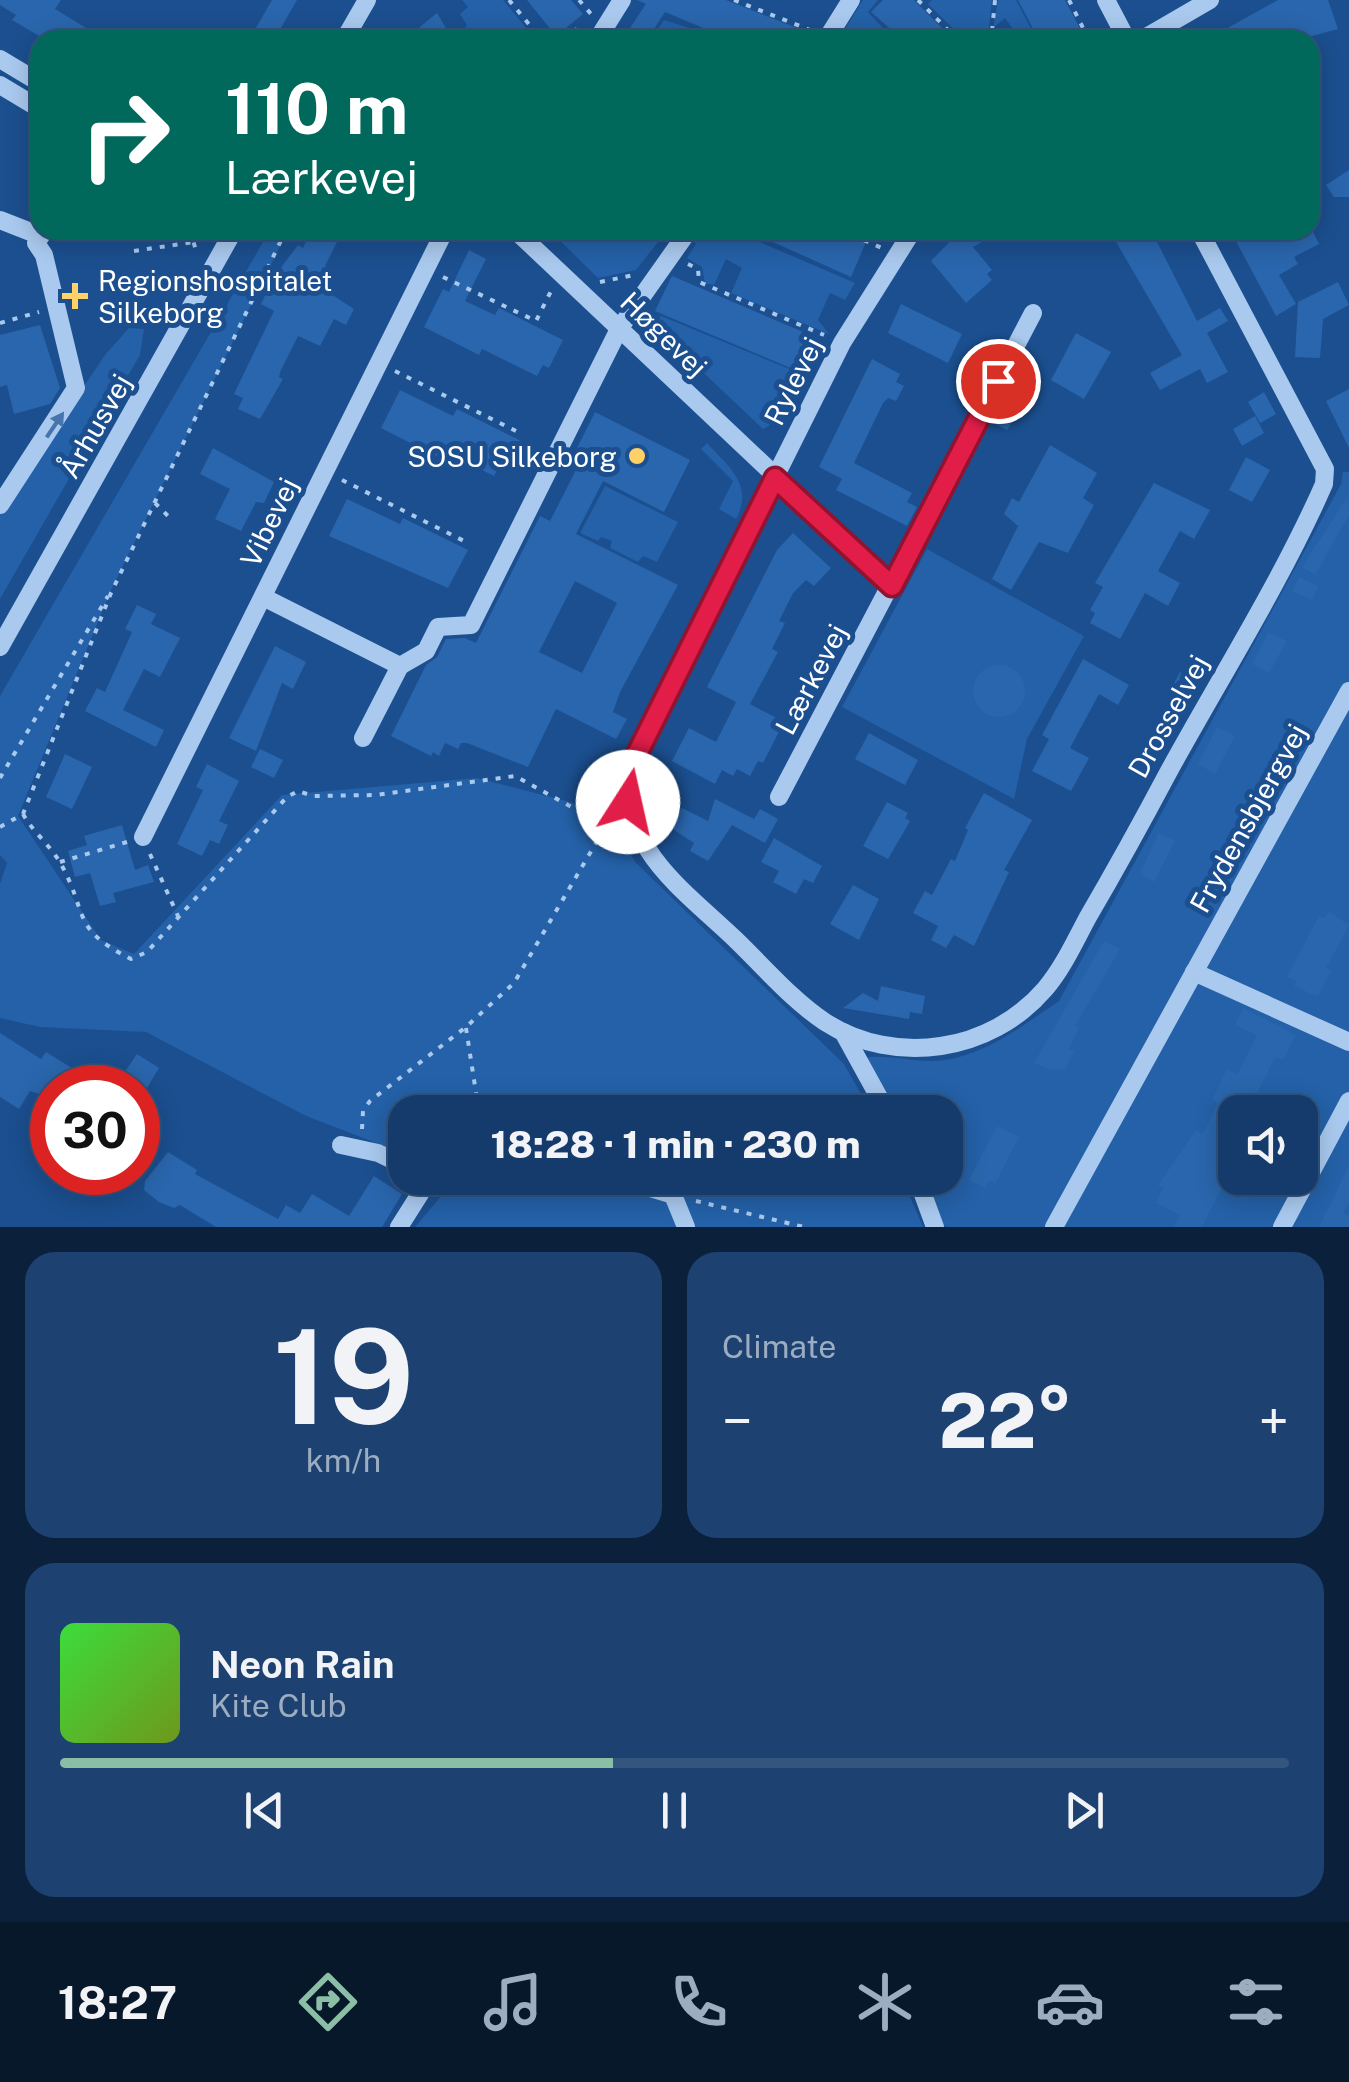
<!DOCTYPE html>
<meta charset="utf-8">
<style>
:root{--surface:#143b6b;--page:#1d4271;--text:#f1f3f6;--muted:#9dadc1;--line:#33557e;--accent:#8abfa5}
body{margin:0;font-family:"Public Sans",sans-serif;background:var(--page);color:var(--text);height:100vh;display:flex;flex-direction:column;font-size:38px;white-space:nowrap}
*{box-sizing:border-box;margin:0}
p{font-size:32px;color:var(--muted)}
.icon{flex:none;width:55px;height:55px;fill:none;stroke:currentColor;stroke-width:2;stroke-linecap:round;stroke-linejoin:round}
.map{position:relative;height:1227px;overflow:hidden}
.details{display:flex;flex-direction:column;gap:25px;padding:25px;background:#0b203b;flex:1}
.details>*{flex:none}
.banner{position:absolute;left:30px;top:30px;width:1290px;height:210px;border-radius:30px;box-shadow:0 5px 25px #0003,0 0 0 2px var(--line);background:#00695c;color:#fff;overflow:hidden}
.buttons{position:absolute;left:1218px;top:1095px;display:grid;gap:20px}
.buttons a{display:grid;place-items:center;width:100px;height:100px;border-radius:20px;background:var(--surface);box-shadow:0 5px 25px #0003,0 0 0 2px var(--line);font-size:50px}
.speed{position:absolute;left:30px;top:1065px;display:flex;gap:20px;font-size:50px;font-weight:700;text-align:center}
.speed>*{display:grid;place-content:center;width:130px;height:130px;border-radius:50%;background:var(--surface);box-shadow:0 5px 25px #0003,0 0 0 2px var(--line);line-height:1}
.speed .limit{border:15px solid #d22;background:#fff;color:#111}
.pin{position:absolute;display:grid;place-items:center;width:85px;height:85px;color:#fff;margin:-42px;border:5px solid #fff;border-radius:50%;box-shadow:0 2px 10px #0007}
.me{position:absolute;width:110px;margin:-55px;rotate:10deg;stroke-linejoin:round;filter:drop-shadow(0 0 8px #0008)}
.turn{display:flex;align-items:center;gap:35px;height:210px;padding:0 30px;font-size:45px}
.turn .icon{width:130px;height:130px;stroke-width:2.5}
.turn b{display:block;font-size:70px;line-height:85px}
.big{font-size:75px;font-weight:800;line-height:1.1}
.details .tile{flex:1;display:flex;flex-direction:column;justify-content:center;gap:15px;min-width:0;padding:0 35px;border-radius:30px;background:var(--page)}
.details .dial{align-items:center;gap:0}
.dial b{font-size:130px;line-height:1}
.song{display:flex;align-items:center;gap:30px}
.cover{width:120px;height:120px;border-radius:15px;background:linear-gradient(135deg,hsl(120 70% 55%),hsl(80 70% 35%))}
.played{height:10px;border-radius:5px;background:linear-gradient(90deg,var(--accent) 45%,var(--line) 45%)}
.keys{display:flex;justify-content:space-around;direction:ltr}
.heat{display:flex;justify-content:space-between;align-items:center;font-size:55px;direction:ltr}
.details .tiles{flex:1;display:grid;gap:25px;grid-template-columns:1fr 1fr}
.tile:last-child{grid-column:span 2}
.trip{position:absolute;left:388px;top:1095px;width:575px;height:100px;border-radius:30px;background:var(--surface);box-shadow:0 5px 25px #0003,0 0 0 2px var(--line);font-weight:800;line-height:100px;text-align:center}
.tabs{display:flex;height:160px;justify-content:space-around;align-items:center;background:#08182b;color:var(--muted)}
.tabs .icon{width:70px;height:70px}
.tabs .active{color:var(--accent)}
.tabs b{font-size:45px;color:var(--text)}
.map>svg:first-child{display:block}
.green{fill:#2461a8;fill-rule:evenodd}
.building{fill:#2a66ad;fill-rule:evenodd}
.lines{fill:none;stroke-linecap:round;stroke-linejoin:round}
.path{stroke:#a9c9ee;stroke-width:4;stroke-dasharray:5 8;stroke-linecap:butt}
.minor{stroke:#a9c9ee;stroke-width:18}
.oneway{fill:#4674ac}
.route-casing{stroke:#92132f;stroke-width:25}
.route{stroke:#e11d48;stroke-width:18}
.poi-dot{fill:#ffd166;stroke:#1b4f8f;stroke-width:4}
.labels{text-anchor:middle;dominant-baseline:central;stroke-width:10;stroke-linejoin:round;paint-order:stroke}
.poi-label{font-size:28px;fill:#fff;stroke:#1b4f8f;text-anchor:start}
.street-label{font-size:28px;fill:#fff;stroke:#1b4f8f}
</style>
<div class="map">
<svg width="1349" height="1227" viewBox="0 0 1349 1227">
<rect width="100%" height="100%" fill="#1b4f8f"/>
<g class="green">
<polygon points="462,0 503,0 536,40 494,40 489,35 468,40 462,32 467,25 460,14 468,7"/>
<polygon points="863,0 878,0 868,12 894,40 838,40"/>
<polygon points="932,0 992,0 988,35 982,40 965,40 928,4"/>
<polygon points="998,0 1016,0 1037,40 1002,40 1013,29 1005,18 993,28"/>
<polygon points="664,20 711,35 709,40 650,40"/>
<polygon points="270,230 288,230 112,588 18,816 101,940 134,954 282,795 477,778 582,805 597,779 609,781 610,813 635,862 844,1064 871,1112 405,1112 405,1154 306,1116 146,1032 40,1027 0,1018 0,884 7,863 0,855 0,696"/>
<polygon points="549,230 629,230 658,242 636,270 598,278"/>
<polygon points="698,230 732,230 855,283 845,300 830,293 818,320 829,334 731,293 742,268 726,259 714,285 705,283 702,267 687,258 696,244 691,238"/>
<polygon points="661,316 806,376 785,417 763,429 654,326"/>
<polygon points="129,328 144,329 140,355 0,599 0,510 105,355"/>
<path d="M707 443C729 467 754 485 736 519L719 509 733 481 701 449Z"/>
<path d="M1343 472H1349V1227H946L939 1223 921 1178H945V1112H892L864 1058C886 1054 911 1062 934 1061 983 1058 1020 1027 1059 1001L1341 484ZM1235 1112H1300V1178H1235Z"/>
<polygon points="605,486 678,522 657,562 643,556 638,562 610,548 612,541 601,537 598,541 580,533"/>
<polygon points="927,549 1084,636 1027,739 1014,799 842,707"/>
<polygon points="443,1178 902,1178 923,1227 415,1227 443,1194"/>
</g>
<g class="building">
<polygon points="0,0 61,0 55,9 106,40 46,40 12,20 16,15 0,5"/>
<polygon points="272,0 297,0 274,40 249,40"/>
<polygon points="527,0 571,0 583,14 556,36"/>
<polygon points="637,0 726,0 815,35 814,40 732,40 665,12 647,40 622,40 646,4"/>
<polygon points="883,0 914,0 954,40 903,40 871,12"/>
<polygon points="1018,0 1065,0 1086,40 1039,40"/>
<polygon points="1278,0 1328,0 1338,29 1297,40 1293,29 1273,40 1206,40"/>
<polygon points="437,13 453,40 404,40 421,26"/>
<polygon points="1349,170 1349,197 1334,197 1326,185"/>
<polygon points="311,230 343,230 325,266 331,269 322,288 354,309 346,325 334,319 320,346 298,336 281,370 279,377 283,379 260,419 238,409 243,398 234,394 274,311 261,304 274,277 298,245 303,248"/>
<polygon points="746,230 837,230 866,242 851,277"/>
<polygon points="961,230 1004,230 973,247 992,270 987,274 992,280 966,303 931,261"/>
<polygon points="1109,230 1151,230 1197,321 1220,308 1228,321 1207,333 1228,372 1207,383 1200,369 1160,390 1150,373 1182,355"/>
<polygon points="1230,230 1312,230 1319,244 1294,257 1298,264 1279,275 1296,304 1276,316"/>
<polygon points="469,250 486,259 465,301 495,315 499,308 563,340 549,368 543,365 537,376 482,349 479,355 424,327 443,289 449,292"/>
<polygon points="672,276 815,337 800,372 655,311"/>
<polygon points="1338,282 1349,305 1323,319 1320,358 1295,357 1298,302"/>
<polygon points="901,304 962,334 948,363 888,333"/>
<polygon points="40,325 60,388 50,404 14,414 7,385 0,387 0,335"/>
<polygon points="1076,333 1111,352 1084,399 1051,380"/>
<polygon points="872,359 900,374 896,382 904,386 896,401 888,398 883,403 854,463 912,493 907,502 917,507 907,526 836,490 842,479 819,467"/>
<polygon points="1349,389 1349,448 1326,401"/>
<polygon points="400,390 453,416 457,409 521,441 507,469 500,465 494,476 441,450 438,457 381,428"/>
<polygon points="1264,392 1276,414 1260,423 1248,402"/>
<polygon points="1009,393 1026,401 1007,430 993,423"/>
<path d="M595 412 690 460 664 512 603 481 576 534 678 585 620 692 613 712 627 719 616 739 556 709 528 767 467 743H461L458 749 445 743 439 756 433 752 431 756 391 736 426 665 437 657 446 639 465 638 476 643 540 516 550 521 577 468 569 464ZM575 581 617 603 582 673 539 652Z"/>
<polygon points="1255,416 1264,433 1242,446 1233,429"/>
<polygon points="1050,445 1097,473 1083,498 1094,505 1068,553 1039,542 1011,590 992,579 1018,526 1004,514 1012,498 1019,502"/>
<polygon points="213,448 274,482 264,503 256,502 241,531 215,519 230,489 200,474"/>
<polygon points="1246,457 1270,470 1252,502 1229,490"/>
<polygon points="1154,483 1210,510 1194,539 1180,531 1158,571 1180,583 1168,606 1145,593 1120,639 1090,623 1095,613 1090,610 1103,587 1095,583"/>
<polygon points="1348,496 1349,515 1315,575 1302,567"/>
<polygon points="347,499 400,524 403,518 468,550 448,588 329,536"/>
<polygon points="793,533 831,568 814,586 806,580 793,593 779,621 785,623 772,649 778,652 750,704 784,722 763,763 758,761 750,776 737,769 733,776 722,770 715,784 672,761 689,728 716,742 736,702 707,687 777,550"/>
<polygon points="1299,577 1318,586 1312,600 1292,591"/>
<polygon points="137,605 156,614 151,624 180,638 160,677 144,669 123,710 164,730 156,747 85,711 97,688 105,692 132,632 125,629"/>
<polygon points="1268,633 1287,641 1269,673 1252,664"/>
<polygon points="275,646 306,662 293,689 282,683 256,751 229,738"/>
<polygon points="1083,659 1129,685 1118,705 1099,694 1070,748 1089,758 1071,791 1032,771 1049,739 1042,735"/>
<circle cx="999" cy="691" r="26"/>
<polygon points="1180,672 1200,683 1188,703 1169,693"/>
<polygon points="1217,727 1235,736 1215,774 1198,764"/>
<polygon points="869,733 918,760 905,785 855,759"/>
<polygon points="260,749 283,760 274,778 251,767"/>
<polygon points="65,754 92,767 72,809 46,797"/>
<polygon points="207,764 239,781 219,821 228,825 219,844 210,840 202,856 177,844 203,790 196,787"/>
<polygon points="984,793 1032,820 1004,870 1009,872 974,946 954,935 946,948 931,940 938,926 913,913 925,891 932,895 951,859 955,861 968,830 965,828"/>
<polygon points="715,799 754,819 760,809 778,819 765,843 732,825 708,861 690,851 694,843 671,828 682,808 708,821"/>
<polygon points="887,802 908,813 905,818 910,821 888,859 863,846"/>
<polygon points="122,825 135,870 148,865 154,882 113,893 116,902 100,906 90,873 75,877 68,851 87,845 84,836"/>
<polygon points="1158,833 1175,841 1154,882 1140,874"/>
<polygon points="774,838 822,866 813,883 804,879 796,894 773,882 779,871 761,862"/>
<polygon points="853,885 879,899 859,940 830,924"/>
<polygon points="1328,911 1349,925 1326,968 1331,970 1318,997 1294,986 1297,981 1287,977 1319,916 1325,918"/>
<polygon points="1104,941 1120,949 1075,1026 1079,1028 1069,1049 1074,1052 1065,1069 1050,1070 1034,1063"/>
<polygon points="881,986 925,996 922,1014 910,1012 909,1019 843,1008 863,993 878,1001"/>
<polygon points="1243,1008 1296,1035 1283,1060 1275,1057 1248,1112 1235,1112 1235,1148 1218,1183 1223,1186 1202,1227 1174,1227 1180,1215 1156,1203 1163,1188 1158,1185 1196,1130 1203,1134 1218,1103 1212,1099 1227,1069 1237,1075 1257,1035 1235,1025"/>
<polygon points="0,1033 41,1059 46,1052 101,1086 114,1066 124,1073 137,1054 159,1068 147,1088 52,1088 52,1098 30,1091 19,1109 0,1097"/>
<polygon points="997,1126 1019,1137 995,1184 989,1180 985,1188 969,1180"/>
<polygon points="168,1152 197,1170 195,1174 278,1219 286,1205 300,1213 312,1194 349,1216 374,1176 402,1194 382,1227 216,1227 180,1205 174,1208 159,1202 144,1190 145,1181"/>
<polygon points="1349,1166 1349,1202 1343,1213 1349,1216 1349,1227 1319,1227"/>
</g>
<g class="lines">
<g class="path">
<polyline points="509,0 542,40"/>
<polyline points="579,0 591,14"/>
<polyline points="734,0 810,30"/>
<polyline points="918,0 958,40"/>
<polyline points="1069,0 1089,40"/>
<polyline points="992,31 995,0"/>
<polyline points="563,40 583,24"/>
<polyline points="190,230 197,254"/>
<polyline points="840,230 882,248"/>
<polyline points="134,251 194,242"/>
<polyline points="688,264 698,269 699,282 824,335"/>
<polyline points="443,277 536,321 551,291"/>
<polyline points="600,282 634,275"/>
<polyline points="0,323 39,312"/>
<polyline points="395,371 516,431"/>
<polyline points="342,480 468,543"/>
<polyline points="155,503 168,516"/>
<polyline points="0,778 108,596"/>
<path d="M23 814C33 832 50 845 61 864 89 915 70 928 131 959L147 952 287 797 298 791 313 796 376 795 515 776 586 815 617 825"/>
<polyline points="0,827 23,814 111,593 286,230"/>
<polyline points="150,854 178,916"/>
<polyline points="60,862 127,842"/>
<polyline points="466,1028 479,1112"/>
<polyline points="362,1129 363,1111 370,1101 466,1027 514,983 607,824"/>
<polyline points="696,1201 804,1227"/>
</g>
<g class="minor">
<polyline points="1106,0 1127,40"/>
<polyline points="344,40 367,0"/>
<polyline points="597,40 622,0"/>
<polyline points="826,40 851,0"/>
<polyline points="1141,40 1210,0"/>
<polyline points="0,59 40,83"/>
<polyline points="0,85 40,109"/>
<polyline points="0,220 41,236"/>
<polyline points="515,230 892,586"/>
<path d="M913 230 842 343 633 762C613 844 683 889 736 940 764 967 792 1000 825 1022 895 1067 991 1052 1045 989 1063 968 1075 941 1088 917 1116 869 1143 820 1169 771 1220 678 1282 580 1324 484L1325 469 1199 230"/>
<polyline points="0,505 76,388 44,255 36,243"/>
<polyline points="263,597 400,666 363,738"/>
<polyline points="0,647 234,230"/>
<polyline points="400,666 426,651 438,627 471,625 619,329 689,230"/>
<polyline points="779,797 1033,313"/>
<polyline points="143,837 445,230"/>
<polyline points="1194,972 1349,1042"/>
<polyline points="843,1032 887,1112"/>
<polyline points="341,1145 378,1153 405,1166"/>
<polyline points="617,1178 673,1195 686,1227"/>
<polyline points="917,1178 935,1227"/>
<polyline points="399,1227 430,1178"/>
<polyline points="1054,1227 1349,691"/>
<polyline points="1282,1227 1349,1101"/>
</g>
</g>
<defs><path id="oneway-solid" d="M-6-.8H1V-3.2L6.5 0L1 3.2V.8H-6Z" transform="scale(2.5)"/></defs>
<use class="oneway" href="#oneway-solid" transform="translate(55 425) rotate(-56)"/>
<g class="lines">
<defs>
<polyline id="route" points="628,802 633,762 775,478 892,586 998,381"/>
</defs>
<use href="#route" class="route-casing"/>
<use href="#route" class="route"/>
</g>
<g class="poi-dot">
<path d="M70 281h10v10h10v10h-10v10h-10v-10h-10v-10h10z"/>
<circle cx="637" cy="456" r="10"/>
</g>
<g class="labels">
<g class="poi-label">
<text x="98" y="280">Regionshospitalet<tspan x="98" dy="32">Silkeborg</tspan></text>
<text x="617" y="456" text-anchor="end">SOSU Silkeborg</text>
</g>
<g class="street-label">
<text transform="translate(664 334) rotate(44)">Høgevej</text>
<text transform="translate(793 381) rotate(-63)">Rylevej</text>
<text transform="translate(95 426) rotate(-60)">Århusvej</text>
<text transform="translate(269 522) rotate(-64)">Vibevej</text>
<text transform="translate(811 679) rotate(-62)">Lærkevej</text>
<text transform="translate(1168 716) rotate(-61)">Drosselvej</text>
<text transform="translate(1248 818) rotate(-61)">Frydensbjergvej</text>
</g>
</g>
</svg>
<div class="buttons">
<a><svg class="icon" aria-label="sound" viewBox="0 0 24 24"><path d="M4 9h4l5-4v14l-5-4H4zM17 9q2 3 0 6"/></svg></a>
</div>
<div class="speed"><div class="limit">30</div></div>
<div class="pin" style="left:998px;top:381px;background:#d93025"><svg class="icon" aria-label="arrive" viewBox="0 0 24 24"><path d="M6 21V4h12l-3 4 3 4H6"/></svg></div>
<svg class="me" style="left:628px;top:802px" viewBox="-20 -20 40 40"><circle r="19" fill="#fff"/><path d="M0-13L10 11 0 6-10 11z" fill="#e11d48"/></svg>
<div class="trip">18:28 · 1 min · 230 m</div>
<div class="banner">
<div class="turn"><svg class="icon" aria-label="right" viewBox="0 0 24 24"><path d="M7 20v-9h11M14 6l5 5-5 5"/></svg><div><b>110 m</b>Lærkevej</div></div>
</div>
</div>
<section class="details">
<div class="tiles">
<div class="tile dial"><b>19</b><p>km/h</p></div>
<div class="tile"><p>Climate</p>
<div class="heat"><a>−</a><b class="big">22°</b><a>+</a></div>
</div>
<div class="tile">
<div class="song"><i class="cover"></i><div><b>Neon Rain</b><p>Kite Club</p></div></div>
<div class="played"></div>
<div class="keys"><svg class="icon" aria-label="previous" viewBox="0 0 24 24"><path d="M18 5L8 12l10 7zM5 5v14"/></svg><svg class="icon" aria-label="pause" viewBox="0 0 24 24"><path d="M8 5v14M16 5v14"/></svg><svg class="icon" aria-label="next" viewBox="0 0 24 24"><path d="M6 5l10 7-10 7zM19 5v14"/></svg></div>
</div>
</div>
</section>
<nav class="tabs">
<b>18:27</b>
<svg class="icon active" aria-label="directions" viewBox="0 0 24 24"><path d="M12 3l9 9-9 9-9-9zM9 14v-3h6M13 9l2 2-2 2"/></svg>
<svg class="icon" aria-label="music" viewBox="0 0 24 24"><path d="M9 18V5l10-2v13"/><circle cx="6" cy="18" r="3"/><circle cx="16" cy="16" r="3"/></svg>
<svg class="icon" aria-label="phone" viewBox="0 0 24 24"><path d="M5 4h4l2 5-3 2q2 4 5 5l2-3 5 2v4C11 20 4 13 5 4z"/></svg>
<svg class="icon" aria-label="climate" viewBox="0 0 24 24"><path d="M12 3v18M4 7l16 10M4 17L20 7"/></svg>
<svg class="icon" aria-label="car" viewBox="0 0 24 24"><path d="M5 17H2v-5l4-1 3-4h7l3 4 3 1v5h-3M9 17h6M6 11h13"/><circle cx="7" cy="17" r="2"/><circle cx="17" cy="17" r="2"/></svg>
<svg class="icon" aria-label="filters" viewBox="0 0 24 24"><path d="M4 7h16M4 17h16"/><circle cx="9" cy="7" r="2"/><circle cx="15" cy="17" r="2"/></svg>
</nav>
